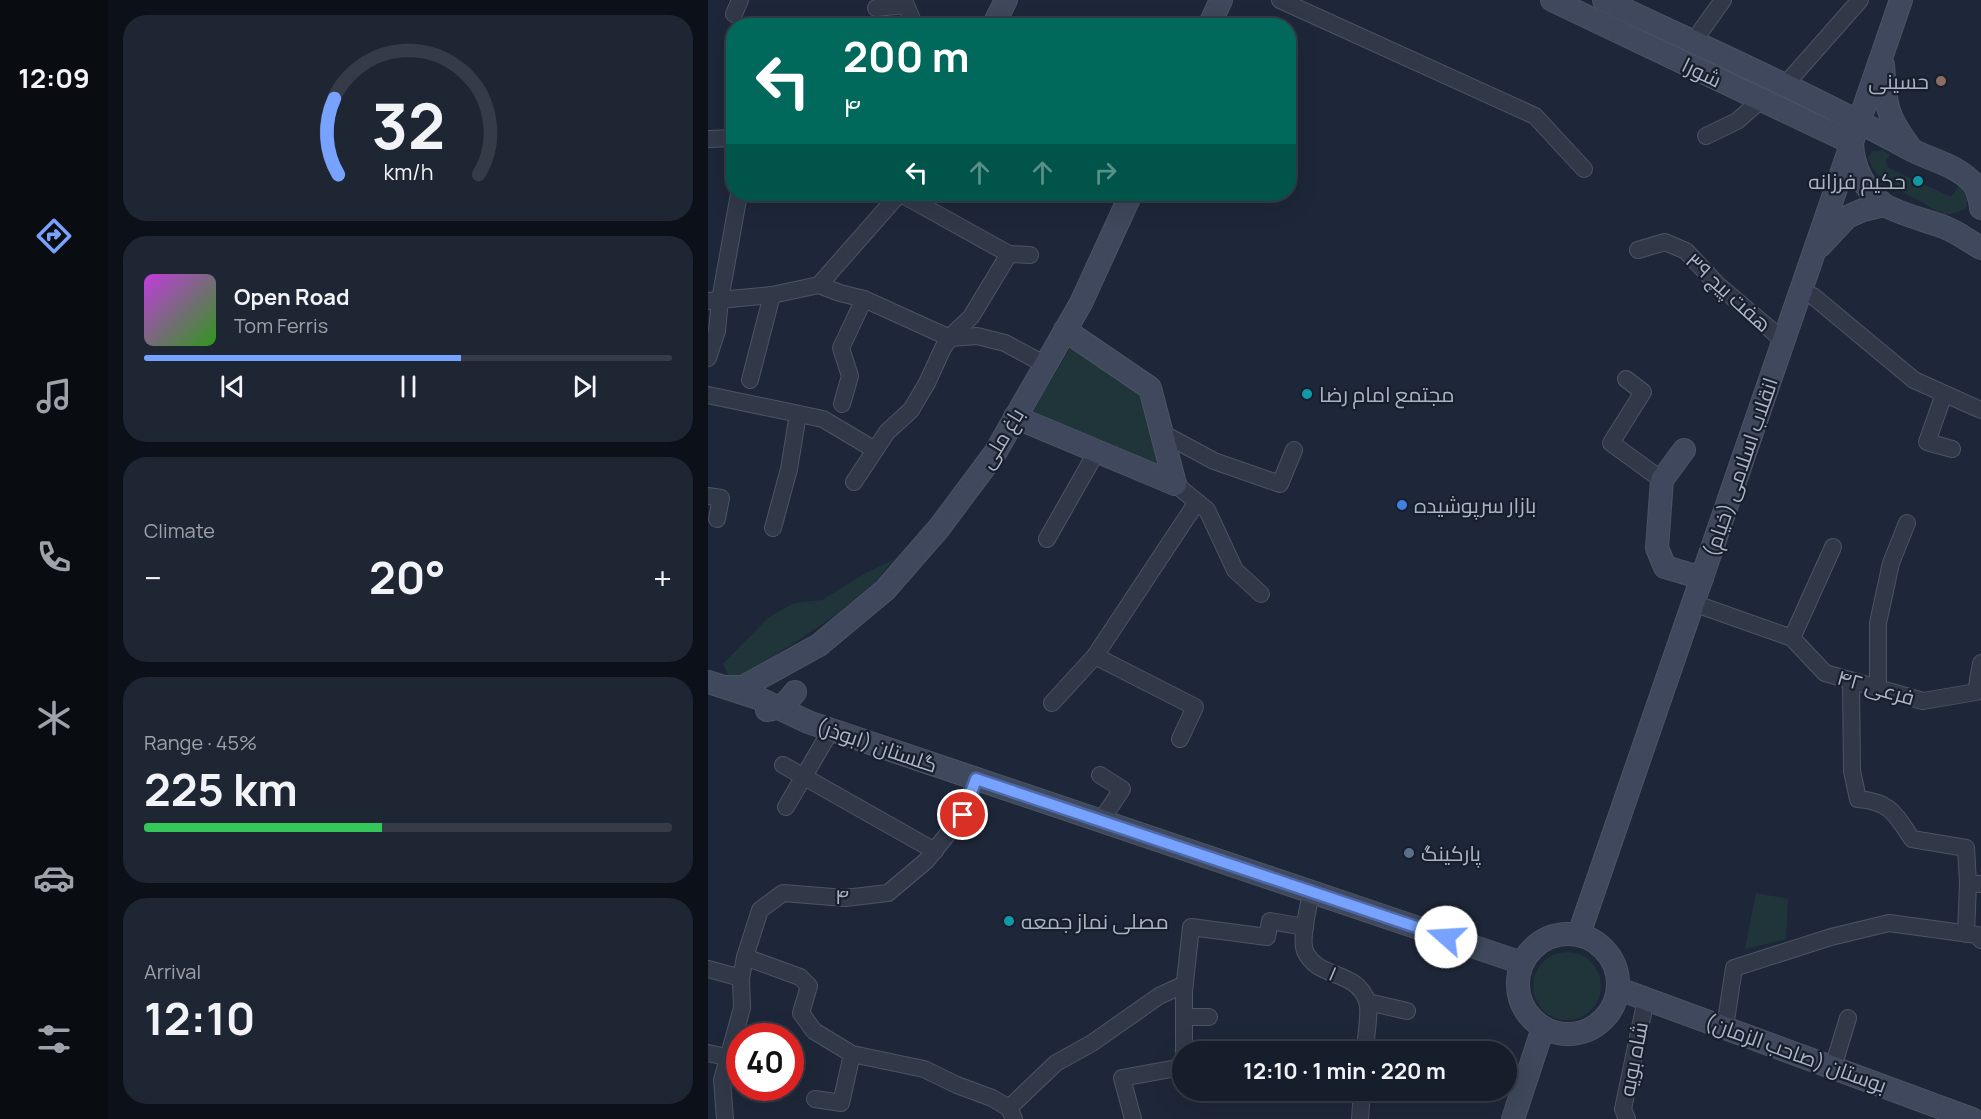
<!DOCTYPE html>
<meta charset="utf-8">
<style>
:root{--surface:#161d2b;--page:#1f2633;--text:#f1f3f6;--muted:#9ea2a9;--line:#353b47;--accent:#77a2ff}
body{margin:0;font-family:Manrope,Cairo,sans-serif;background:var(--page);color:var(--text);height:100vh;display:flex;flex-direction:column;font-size:22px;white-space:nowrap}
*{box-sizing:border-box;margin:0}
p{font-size:20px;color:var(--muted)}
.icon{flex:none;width:33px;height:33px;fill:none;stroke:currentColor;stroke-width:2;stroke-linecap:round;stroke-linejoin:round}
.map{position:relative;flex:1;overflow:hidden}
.drawer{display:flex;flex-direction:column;gap:15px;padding:15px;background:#0c1018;width:600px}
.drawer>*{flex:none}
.top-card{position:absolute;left:18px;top:18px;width:570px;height:183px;border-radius:24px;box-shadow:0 6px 24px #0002,0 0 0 2px var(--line);background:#00695c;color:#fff;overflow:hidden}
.speed{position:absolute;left:18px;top:1023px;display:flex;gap:12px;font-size:30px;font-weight:700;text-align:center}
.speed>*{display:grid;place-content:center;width:78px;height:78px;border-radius:50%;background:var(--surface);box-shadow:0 6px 24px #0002,0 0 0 2px var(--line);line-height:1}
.speed .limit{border:9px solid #d22;background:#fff;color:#111}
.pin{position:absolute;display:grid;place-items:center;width:51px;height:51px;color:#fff;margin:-26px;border:3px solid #fff;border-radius:50%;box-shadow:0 2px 6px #0007}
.me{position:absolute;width:66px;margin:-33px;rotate:289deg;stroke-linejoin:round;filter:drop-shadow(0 0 4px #0008)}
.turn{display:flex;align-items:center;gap:21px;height:126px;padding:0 18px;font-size:27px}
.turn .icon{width:78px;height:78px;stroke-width:2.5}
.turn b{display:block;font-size:42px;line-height:51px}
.lanes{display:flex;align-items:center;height:57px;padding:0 18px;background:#0003;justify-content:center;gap:30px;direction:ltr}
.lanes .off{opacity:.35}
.big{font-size:45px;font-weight:700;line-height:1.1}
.drawer .widget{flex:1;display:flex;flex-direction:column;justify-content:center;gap:9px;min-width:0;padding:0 21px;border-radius:24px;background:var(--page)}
.drawer .dial{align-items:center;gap:0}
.dial svg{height:156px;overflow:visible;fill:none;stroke:var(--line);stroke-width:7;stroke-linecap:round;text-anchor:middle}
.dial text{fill:var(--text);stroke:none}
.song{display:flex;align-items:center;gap:18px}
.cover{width:72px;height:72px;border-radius:9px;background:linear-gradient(135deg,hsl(290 70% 55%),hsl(110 70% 35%))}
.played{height:6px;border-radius:3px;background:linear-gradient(90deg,var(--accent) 60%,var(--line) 60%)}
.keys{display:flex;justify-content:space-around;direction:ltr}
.heat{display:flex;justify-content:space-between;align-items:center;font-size:33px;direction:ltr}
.charge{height:9px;border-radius:4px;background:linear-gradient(90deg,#34c759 45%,var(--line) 0)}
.trip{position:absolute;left:464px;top:1041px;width:345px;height:60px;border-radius:30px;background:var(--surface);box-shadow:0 6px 24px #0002,0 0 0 2px var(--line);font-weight:700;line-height:60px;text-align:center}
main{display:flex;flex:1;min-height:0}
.dock{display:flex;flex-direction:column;width:108px;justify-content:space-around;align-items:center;background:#090c11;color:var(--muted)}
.dock .icon{width:42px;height:42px}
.dock .on{color:var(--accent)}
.dock b{font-size:27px;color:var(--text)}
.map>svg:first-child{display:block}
.green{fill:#20353a}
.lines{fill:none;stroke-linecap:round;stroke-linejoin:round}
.street-casing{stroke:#4c5464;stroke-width:18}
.secondary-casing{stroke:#4c5464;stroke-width:24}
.street{stroke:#313949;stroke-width:16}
.secondary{stroke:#3f485c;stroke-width:22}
.route-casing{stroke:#4d69a6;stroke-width:15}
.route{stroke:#77a2ff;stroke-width:10}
.education-dot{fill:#8d6e63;stroke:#171f2d;stroke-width:2}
.culture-dot{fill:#0f9aa8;stroke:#171f2d;stroke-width:2}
.shop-dot{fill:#3f7fe0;stroke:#171f2d;stroke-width:2}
.service-dot{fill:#5c6f8a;stroke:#171f2d;stroke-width:2}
.labels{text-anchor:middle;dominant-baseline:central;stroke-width:4.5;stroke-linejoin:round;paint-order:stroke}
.street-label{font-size:21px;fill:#abb4c6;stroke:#171f2d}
.poi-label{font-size:21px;fill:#abb4c6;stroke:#171f2d;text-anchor:start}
</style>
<main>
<nav class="dock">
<b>12:09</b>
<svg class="icon on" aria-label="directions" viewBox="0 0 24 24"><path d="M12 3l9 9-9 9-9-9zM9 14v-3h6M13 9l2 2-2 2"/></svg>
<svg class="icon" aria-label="music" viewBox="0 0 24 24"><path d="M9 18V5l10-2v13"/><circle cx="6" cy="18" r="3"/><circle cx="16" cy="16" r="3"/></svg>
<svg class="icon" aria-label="phone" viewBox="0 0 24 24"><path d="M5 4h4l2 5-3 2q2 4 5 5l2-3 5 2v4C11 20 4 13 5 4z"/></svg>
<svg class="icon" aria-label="climate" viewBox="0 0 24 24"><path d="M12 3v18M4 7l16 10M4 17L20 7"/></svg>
<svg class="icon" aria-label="car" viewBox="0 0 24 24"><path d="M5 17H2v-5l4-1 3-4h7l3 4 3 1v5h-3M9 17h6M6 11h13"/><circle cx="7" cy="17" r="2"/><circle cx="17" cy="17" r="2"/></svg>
<svg class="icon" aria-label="filters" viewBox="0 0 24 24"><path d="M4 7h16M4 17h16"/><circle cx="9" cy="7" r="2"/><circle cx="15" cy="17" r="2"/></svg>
</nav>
<section class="drawer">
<div class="widget dial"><svg viewBox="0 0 100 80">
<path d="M14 69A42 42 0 1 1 86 69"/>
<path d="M14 69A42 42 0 0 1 12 30" stroke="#77a2ff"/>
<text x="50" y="56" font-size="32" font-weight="700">32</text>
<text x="50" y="72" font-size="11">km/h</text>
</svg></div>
<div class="widget">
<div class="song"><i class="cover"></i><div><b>Open Road</b><p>Tom Ferris</p></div></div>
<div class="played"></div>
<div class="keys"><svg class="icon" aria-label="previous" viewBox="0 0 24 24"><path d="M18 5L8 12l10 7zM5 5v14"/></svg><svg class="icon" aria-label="pause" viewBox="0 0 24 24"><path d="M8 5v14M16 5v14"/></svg><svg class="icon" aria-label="next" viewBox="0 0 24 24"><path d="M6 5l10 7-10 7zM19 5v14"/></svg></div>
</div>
<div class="widget"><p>Climate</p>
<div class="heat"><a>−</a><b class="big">20°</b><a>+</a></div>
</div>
<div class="widget"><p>Range · 45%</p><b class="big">225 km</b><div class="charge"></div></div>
<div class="widget"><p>Arrival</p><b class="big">12:10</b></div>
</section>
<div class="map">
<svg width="1273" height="1119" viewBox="0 0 1273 1119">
<rect width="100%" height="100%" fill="#1e2739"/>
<g class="green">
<path d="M1174 150 1182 155 1178 160 1179 167 1243 197 1252 184 1261 193 1258 208C1251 211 1243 216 1235 214 1228 212 1220 206 1214 202 1193 191 1167 182 1160 157L1165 151Z"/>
<polygon points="364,345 435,395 452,469 322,415"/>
<polygon points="185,560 167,582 122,619 83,645 32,676 21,676 15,664 60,618 86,603 114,600 158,573"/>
<polygon points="1048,893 1080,899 1078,939 1037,949"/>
<circle cx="859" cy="986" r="34"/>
</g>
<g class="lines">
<defs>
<g id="street">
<polyline points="572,0 827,116 876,169"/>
<polyline points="168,8 198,5 207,26"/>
<polyline points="26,14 32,0"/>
<polyline points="985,42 1015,0"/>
<polyline points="1077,85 1152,0"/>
<polyline points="998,136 1029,121 1053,100"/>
<polyline points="0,139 26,138"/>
<polyline points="193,194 301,254 322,255"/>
<polyline points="930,250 957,242 978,251 1009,284 1076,341"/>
<polyline points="111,285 132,293 156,299 242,338 269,336 297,343 336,364"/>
<polyline points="1105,296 1206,380 1273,410"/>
<polyline points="0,301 64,295 111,285 191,194"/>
<polyline points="0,358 9,331 12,300 31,194"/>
<polyline points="918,379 935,392 903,443 954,480"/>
<polyline points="42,380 64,295"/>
<polyline points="1236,394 1219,442 1244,449"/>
<polyline points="0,395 115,419 167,450"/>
<polyline points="134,404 142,376 133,348 156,299"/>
<polyline points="454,433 506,461 572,484 586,450"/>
<polyline points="146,482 179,432 203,410 219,383 235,348 246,333 263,317 301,254"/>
<polyline points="467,484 499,510 527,570 553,594"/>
<polyline points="0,496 13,498 9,519"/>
<polyline points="65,528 81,469 90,414"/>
<polyline points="339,539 389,451"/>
<polyline points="985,603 1084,638 1117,673 1215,701 1268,692 1273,663"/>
<polyline points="1084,638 1125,547"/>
<polyline points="387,656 487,707 472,739"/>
<path d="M1143 681 1144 771 1150 799C1183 802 1187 814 1204 839L1258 848 1260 883 1273 884"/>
<polyline points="1170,689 1170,623 1183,563 1199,523"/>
<polyline points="344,703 387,656 489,502"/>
<polyline points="75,765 227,851"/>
<polyline points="392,775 414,789 393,821"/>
<polyline points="78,807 123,730"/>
<path d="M603 892C601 906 592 938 597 951 610 980 648 969 659 1001 663 1012 657 1039 657 1052"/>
<polyline points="1258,934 1260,883"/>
<polyline points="37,957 92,977 101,986 93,1013 106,1031 144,1054 216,1069 249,1085 284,1098 301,1108 306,1119"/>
<polyline points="0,969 33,978 37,957 52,910 75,893 137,898 180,893 218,861 255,815 268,779"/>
<polyline points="660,1002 699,1011"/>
<polyline points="476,1017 501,1017"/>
<polyline points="1017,1027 1026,968 1123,937 1181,923 1269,935 1273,940"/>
<polyline points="476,1052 476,991 483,927 559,937 562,921 597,927"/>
<polyline points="0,1053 31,1060"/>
<polyline points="1125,1067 1140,1018"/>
<polyline points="107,1099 133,1103 144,1054"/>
<polyline points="301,1108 348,1063 384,1043 451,996 477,984"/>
<polyline points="17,1119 14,1080 34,1008 33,978"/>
<polyline points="425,1119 414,1078 474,1067"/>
<polyline points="652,1119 654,1090"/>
<polyline points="919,1119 915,1109 938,999"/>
</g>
<g id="secondary">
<path d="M844 0 1144 143C1145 167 1156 189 1175 204 1188 213 1220 221 1236 227 1249 232 1261 241 1273 248"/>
<path d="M896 0C998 48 1101 94 1200 148 1221 160 1247 164 1264 182 1270 189 1272 199 1273 208"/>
<polyline points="285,26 298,0"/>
<polyline points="501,26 513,0"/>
<path d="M1175 65C1178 104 1177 114 1201 146"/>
<polyline points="1112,246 1139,217 1155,210 1176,205"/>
<polyline points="357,330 442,388 467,484"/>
<polyline points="307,417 467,484"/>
<polyline points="976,450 954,480 949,548 957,567 994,578"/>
<polyline points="0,682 50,698 100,722 814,963"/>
<polyline points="18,687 35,687 111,645 177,590 231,528 287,453 373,303 423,194"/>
<path d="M59 710C73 708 79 703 87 692"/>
<circle cx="860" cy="984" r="50"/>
<polyline points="871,934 1193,0"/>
<polyline points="911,989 1264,1119"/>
<polyline points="805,1119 835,1028"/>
</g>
</defs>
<use href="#street" class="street-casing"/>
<use href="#secondary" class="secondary-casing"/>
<use href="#street" class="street"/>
<use href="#secondary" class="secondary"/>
</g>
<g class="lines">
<defs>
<polyline id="route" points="255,815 268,779 738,937"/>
</defs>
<use href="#route" class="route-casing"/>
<use href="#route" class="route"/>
</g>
<circle class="education-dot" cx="1233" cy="81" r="6"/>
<g class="culture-dot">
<circle cx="1210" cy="181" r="6"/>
<circle cx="599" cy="394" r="6"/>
<circle cx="301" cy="921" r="6"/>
</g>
<circle class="shop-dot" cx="694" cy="505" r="6"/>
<circle class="service-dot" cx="701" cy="853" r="6"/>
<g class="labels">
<g class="street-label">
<text transform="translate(994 72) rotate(26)">شورا</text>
<text transform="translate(1021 292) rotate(42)">هفت پیچ ۳۹</text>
<text transform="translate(293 438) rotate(-59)">باغ ملی</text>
<text transform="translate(1032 467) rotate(-71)">انقلاب اسلامی (خیام)</text>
<text transform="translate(1168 687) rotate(16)">فرعی ۴۲</text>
<text transform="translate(169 745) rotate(19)">گلستان (ابوذر)</text>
<text x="134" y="896">۴</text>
<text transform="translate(625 973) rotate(23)">۱</text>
<text transform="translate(1088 1053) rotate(20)">بوستان (صاحب الزمان)</text>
<text transform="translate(925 1059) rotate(-79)">شاه بویه</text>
</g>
<g class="poi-label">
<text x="1221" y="81" text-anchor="end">حسینی</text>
<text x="1198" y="181" text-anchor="end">حکیم فرزانه</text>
<text x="611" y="394">مجتمع امام رضا</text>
<text x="706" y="505">بازار سرپوشیده</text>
<text x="713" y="853">پارکینگ</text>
<text x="313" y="921">مصلی نماز جمعه</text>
</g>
</g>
</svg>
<div class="speed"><div class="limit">40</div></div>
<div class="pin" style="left:255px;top:815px;background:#d93025"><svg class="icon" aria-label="arrive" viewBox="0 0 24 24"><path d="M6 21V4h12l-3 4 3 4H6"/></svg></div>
<svg class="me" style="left:738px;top:937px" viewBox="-20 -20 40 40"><circle r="19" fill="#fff"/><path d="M0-13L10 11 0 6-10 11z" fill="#77a2ff"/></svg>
<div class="trip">12:10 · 1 min · 220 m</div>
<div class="top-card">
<div class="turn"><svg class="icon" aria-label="left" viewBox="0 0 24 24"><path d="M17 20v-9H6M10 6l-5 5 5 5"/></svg><div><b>200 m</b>۴</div></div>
<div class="lanes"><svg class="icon" aria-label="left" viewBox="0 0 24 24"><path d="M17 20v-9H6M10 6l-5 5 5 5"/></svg><svg class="icon off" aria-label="ahead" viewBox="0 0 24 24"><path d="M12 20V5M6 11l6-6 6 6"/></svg><svg class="icon off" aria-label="ahead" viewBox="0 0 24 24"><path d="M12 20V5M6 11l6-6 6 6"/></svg><svg class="icon off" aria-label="right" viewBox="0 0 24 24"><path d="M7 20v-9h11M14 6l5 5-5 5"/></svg></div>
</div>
</div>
</main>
